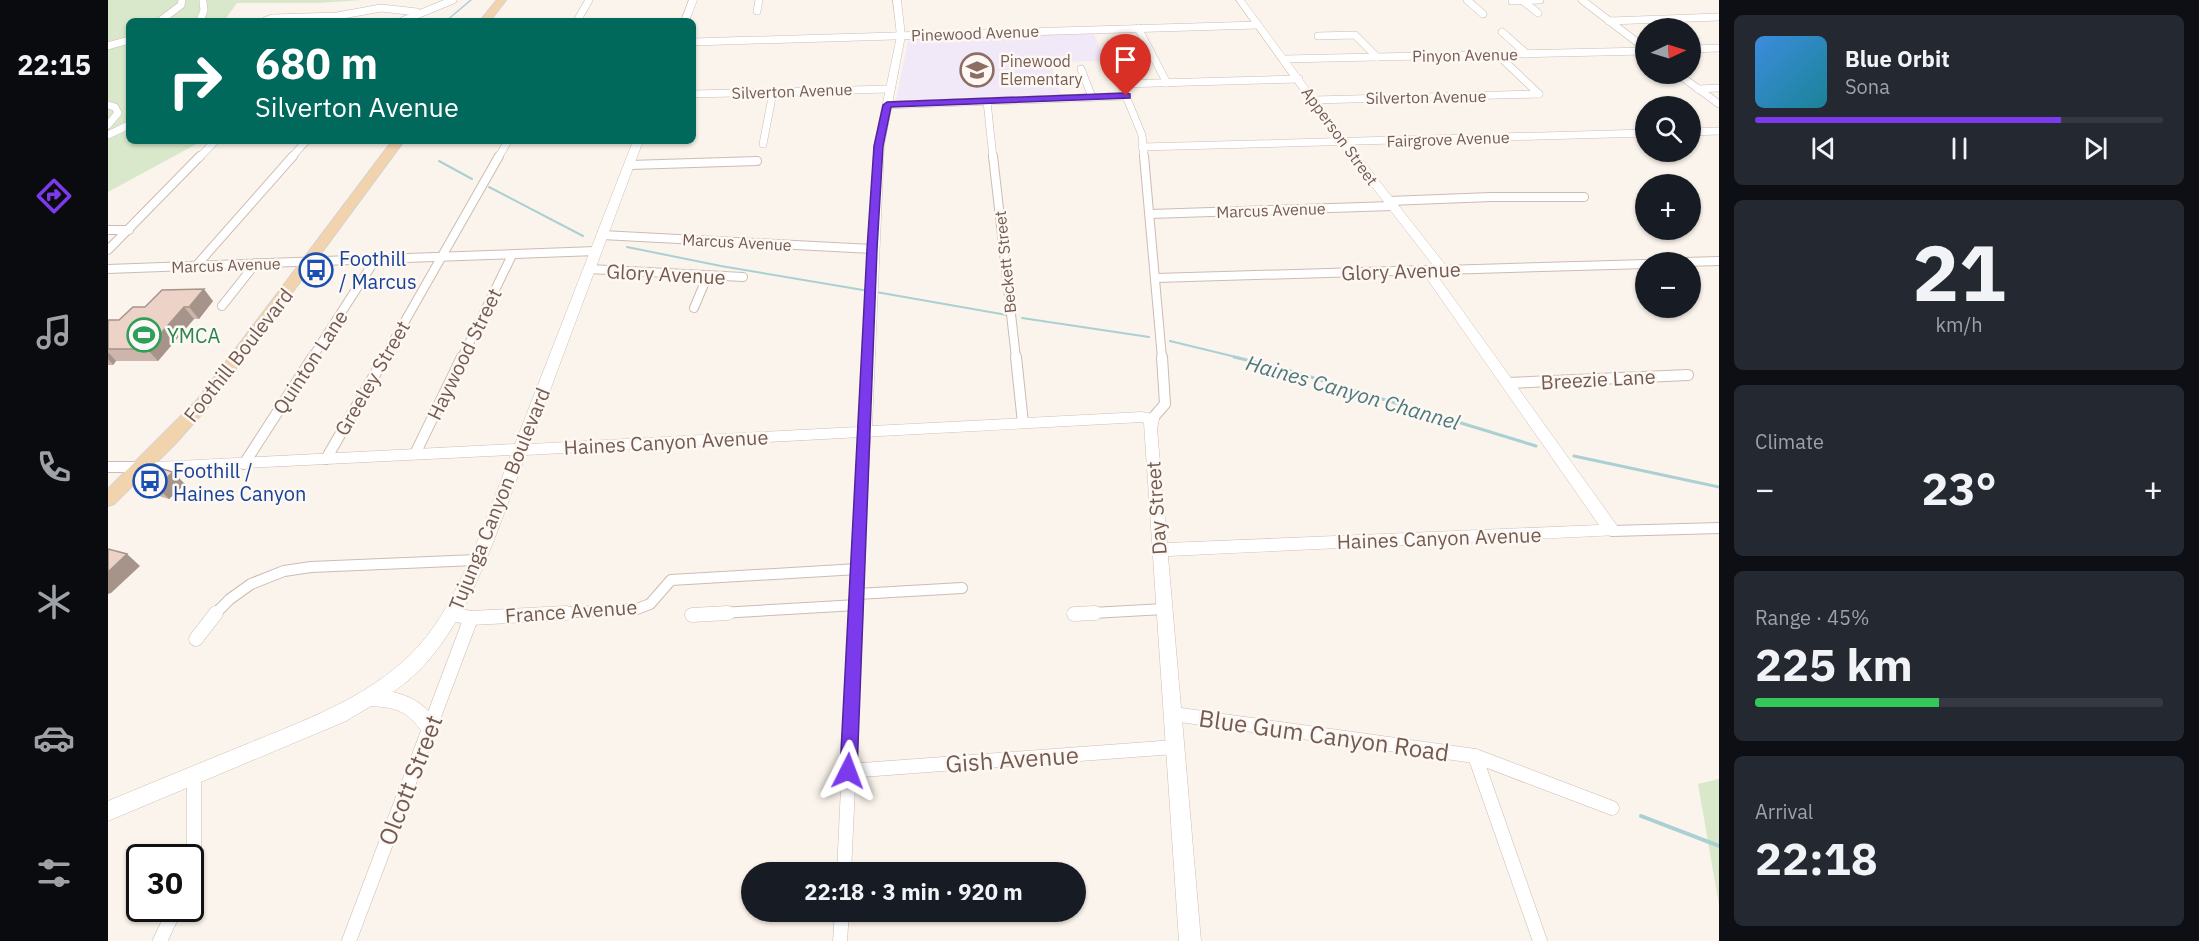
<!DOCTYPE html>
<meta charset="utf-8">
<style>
:root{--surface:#171b24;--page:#242831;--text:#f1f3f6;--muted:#9ea1a6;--line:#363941;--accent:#7c3aed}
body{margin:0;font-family:"IBM Plex Sans",sans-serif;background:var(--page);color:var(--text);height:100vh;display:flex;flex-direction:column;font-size:22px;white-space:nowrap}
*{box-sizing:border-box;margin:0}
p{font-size:20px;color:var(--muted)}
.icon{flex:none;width:33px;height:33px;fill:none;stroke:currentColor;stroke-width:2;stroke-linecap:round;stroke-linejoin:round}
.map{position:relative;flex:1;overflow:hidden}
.sheet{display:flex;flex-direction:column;gap:15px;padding:15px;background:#0d0f14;width:480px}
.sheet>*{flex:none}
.banner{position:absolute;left:18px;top:18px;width:570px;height:126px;border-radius:9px;box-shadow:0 2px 4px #0004;background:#00695c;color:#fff;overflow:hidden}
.needle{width:39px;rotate:86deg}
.fabs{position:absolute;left:1527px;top:18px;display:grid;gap:12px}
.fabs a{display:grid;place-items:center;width:66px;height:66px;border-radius:50%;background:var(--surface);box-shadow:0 2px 4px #0004;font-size:30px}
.speed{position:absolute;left:18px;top:844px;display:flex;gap:12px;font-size:30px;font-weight:700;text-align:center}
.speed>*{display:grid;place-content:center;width:78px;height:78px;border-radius:50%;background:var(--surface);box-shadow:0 2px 4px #0004;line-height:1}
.speed .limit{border:3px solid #111;border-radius:9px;background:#fff;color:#111}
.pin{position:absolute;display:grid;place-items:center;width:51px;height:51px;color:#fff;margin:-62px -26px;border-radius:50% 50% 50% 0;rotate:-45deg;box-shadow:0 0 6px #0007}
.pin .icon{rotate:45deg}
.me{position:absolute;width:66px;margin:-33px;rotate:3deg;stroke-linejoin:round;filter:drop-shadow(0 0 4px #0008)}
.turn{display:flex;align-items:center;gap:21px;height:126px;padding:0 30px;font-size:27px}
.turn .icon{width:78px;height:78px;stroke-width:2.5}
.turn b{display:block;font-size:42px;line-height:51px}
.big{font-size:45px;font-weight:700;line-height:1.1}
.sheet .tile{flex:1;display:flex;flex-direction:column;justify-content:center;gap:9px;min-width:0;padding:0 21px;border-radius:9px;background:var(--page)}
.sheet .dial{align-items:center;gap:0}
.dial b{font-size:78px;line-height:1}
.song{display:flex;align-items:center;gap:18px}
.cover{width:72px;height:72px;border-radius:9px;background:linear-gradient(135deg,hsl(210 70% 55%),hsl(190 70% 35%))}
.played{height:6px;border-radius:3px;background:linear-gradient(90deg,var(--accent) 75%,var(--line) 75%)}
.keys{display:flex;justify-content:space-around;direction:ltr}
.heat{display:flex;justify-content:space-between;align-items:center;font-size:33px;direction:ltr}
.charge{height:9px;border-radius:4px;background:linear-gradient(90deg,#34c759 45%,var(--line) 0)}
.trip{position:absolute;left:633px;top:862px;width:345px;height:60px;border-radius:30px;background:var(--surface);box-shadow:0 2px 4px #0004;font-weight:700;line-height:60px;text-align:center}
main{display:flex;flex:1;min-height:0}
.menu{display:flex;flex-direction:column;width:108px;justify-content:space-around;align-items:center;background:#090b0e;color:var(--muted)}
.menu .icon{width:42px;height:42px}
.menu .active{color:var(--accent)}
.menu b{font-size:27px;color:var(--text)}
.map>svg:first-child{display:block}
.education{fill:#f1e8f8}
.green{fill:#d9e8cb}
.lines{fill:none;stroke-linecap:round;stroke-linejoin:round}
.stream-far3{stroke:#aad0d3;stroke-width:1.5}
.stream-far2{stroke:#aad0d3;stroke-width:2}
.stream-far1{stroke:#aad0d3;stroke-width:3}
.stream{stroke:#aad0d3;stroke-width:4}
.street-far3-casing{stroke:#ccbcb3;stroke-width:8}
.street-far2-casing{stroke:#ccbcb3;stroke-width:10}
.street-far1-casing{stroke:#ccbcb3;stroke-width:12}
.street-casing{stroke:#ccbcb3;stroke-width:15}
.secondary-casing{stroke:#d1beb3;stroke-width:1}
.primary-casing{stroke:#d8d1ce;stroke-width:2}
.street-far3{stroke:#fff;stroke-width:7}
.street-far2{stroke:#fff;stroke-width:8}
.street-far1{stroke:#fff;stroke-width:10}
.street{stroke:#fff;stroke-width:14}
.secondary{fill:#fff;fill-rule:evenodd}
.primary{fill:#f1d3ad;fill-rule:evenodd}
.wall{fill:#ccb5ab}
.shaded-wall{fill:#a6948b}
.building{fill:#edd3c7;stroke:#a6948b;stroke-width:1.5}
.route{fill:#7c3aed;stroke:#51269a;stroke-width:1.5}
.labels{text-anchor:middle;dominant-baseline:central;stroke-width:5;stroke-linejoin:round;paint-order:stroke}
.far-street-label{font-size:16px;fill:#745b51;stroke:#fdf8f3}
.far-education-label{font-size:16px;fill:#785e54;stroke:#fdf8f3;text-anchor:start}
.transit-label{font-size:20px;fill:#164399;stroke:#fdf8f3;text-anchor:start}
.street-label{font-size:20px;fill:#745b51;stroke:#fdf8f3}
.leisure-label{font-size:20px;fill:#27864d;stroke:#fdf8f3;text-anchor:start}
.water-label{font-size:21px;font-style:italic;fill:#4a787d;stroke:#fdf8f3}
.near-street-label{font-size:24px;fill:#745b51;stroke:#fdf8f3}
</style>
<main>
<nav class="menu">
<b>22:15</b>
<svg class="icon active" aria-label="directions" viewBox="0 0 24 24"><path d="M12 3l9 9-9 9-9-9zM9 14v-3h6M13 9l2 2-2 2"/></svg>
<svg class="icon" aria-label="music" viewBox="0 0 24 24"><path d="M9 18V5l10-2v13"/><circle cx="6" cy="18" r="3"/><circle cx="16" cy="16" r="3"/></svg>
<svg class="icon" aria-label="phone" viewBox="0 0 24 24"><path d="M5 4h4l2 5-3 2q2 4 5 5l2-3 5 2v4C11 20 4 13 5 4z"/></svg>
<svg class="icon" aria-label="climate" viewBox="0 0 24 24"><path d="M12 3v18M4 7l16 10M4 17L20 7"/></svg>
<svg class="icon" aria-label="car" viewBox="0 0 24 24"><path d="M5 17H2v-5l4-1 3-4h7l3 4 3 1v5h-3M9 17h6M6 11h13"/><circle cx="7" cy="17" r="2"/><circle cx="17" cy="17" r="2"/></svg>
<svg class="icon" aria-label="filters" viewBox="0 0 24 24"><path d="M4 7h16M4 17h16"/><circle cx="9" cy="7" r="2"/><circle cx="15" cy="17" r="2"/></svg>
</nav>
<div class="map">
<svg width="1611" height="941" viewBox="0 0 1611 941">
<rect width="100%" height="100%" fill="#fbf4ec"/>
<polygon class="education" points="986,34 997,61 942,62 953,94 788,100 800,41 807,38"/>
<g class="green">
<polygon points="0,0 254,0 210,3 129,3 116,21 21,21 21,141 94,141 0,192"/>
<polygon points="1611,779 1611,905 1590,784"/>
</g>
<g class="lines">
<polyline class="stream-far3" points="338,21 363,0"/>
<g class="stream-far2">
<polyline points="331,161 364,179"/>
<polyline points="381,187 475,236"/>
<polyline points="519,247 613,266 761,291"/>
<polyline points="768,292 899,315"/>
<polyline points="914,318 1041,337"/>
<polyline points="1062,341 1132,358"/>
</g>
<g class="stream-far1">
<polyline points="1126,357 1173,368 1428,446"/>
<polyline points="1466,456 1611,487"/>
</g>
<polyline class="stream" points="1533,816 1611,846"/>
<defs>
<g id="street-far3">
<polyline points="1359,0 1375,14"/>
<polyline points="1474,0 1538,49"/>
<polyline points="1404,1 1432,0"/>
<polyline points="1415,1 1430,13"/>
<polyline points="649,11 651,0"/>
<polyline points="52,21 73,5 74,0"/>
<polyline points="92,21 96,10 95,2"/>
<polyline points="157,21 164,18 229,16 273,8 309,12 304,21"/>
<polyline points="294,21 345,0"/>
<polyline points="469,21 481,0"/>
<polyline points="1501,21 1611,17"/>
<polyline points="1030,28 1059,83"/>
<polyline points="1394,32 1419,54"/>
<polyline points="1210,36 1247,35 1269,57"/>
<polyline points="585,42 1150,25"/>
<polyline points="0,46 21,40"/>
<polyline points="1582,49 1611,48"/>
<polyline points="1389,54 1431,94"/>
<polyline points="1176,59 1538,51"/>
<polyline points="973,69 984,97"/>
<polyline points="1570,74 1611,104"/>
<polyline points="1590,89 1611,88"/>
<polyline points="585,94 782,89"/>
<polyline points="1206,100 1431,94"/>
<polyline points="879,101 885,158"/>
<polyline points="0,105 7,107 10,113 0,125"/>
<polyline points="779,105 1018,96"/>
<polyline points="1582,132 1611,131"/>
<polyline points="0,135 21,125"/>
<polyline points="655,144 665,92"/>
<polyline points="1034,147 1538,133"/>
<polyline points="91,158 107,141"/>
<polyline points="183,158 198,141"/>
<polyline points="390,158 400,141"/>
<polyline points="1036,158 1034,135 1013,84 1191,79"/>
</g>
<g id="street-far2">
<polyline points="885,156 908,358"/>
<polyline points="1036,156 1054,358"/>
<polyline points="522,165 649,161"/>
<polyline points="1281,201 1383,197 1476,197"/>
<polyline points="1042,214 1284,206"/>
<polyline points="0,230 21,230"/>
<polyline points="494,235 764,249"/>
<polyline points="0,250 92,156"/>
<polyline points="1576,262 1611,261"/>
<polyline points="88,266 185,156"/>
<polyline points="0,269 488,251"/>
<polyline points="481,269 635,277"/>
<polyline points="1335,270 1538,264"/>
<polyline points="1048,278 1319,270"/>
<polyline points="114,306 148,263"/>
<polyline points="586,308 599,277"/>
<polyline points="204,358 267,260"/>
<polyline points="276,358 391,156"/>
<polyline points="354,358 404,255"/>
</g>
<g id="street-far1">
<polyline points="908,357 915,423"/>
<polyline points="1400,383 1580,375"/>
<polyline points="1044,419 1057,404 1054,357"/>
<polyline points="307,454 354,357"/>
<polyline points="218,459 277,357"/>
<polyline points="136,464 205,357"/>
<polyline points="0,467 35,467"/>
<polyline points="1504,531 1611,528"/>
<polyline points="749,594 854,588"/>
<polyline points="107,614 122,599 143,584 176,571 203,567 368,560"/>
<polyline points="430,614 529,609 542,604 563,580 750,569"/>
<polyline points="595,614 749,605"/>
<polyline points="748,614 757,432"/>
<polyline points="966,614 1056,609"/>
</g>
<g id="street">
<polyline points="344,614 363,618 458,613"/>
<polyline points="966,614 987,613"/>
<polyline points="584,615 620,613"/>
<polyline points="88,639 108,613"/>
<polyline points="1065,714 1367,756 1504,808"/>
<polyline points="1367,756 1432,941"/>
<polyline points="740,771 1067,747"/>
<polyline points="82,867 86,847 86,776"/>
<polyline points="736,873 748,613"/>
<polyline points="52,941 67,909"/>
<polyline points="241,941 363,618"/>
<polyline points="732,941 734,912"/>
</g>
<g id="secondary">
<polygon points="581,0 589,0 581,21 573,21"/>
<path d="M785 0H793L797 36 776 146 764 426 1034 412 1049 415 1051 419 1049 429 1059 543 1491 525 1313 270 1319 266 1323 267 1510 527 1512 531 1510 535 1060 556 1093 941H1071L1036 423 1034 422 418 455C387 532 358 644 285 692 306 697 323 708 331 728L329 734 322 737C313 733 311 726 304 720 293 708 278 707 263 706L238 721 0 821V801C46 782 92 763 139 744 207 716 283 690 327 625 359 579 381 509 403 455L35 473 30 471 28 467 30 463 407 444 525 141H535L422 444 750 427 766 146 789 36Z"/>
<polygon points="1128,0 1136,0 1239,140 1339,267 1339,273 1331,273 1231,144"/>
</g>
<g id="primary">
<polygon points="389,0 398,0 382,21 372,21"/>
<polygon points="284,141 296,141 99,408 67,444 6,504 0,506 0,489 89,400"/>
</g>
</defs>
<use href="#street-far3" class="street-far3-casing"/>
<use href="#street-far2" class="street-far2-casing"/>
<use href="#street-far1" class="street-far1-casing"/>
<use href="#street" class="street-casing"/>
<use href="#secondary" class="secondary-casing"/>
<use href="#primary" class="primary-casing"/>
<use href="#street-far3" class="street-far3"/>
<use href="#street-far2" class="street-far2"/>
<use href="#street-far1" class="street-far1"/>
<use href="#street" class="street"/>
<use href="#secondary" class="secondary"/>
<use href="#primary" class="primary"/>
</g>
<g class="wall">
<polygon points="105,301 91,319 86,319 50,361 8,361 5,365 0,365 0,320 11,320 37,307"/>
<polygon points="29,481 77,484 61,499 41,493"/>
</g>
<g class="shaded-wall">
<polygon points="96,289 105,301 91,319 81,307"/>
<polygon points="76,307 86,319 50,361 39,349"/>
<polygon points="0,352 8,361 5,365 0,359"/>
<polygon points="65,472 77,484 61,499 49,487"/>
<polygon points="19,554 32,566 3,593 0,594 0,572"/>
</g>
<g class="building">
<polygon points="96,289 81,307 76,307 39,349 0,349 0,320 11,320 25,307 37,307 54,290"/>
<polygon points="45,466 65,472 49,487 29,481"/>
<polygon points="0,549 19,554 0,572"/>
</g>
<polygon class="route" points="1018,93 1022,94 1022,98 783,107 775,146 769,249 749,771 747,778 740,780 734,778 732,771 759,249 766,146 775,105 779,102"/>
<defs>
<symbol id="school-ring" viewBox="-11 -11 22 22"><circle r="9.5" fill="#fdf8f3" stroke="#8d6e63" stroke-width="1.5"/><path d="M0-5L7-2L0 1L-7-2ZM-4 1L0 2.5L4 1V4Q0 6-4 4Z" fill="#8d6e63"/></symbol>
<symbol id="bus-ring" viewBox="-11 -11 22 22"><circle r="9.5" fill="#fdf8f3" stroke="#1a4fb4" stroke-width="1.5"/><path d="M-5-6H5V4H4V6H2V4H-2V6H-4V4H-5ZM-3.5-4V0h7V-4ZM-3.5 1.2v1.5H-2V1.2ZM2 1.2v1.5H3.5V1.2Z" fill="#1a4fb4"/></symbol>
<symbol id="stadium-ring" viewBox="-11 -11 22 22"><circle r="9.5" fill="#fdf8f3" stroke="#2e9e5b" stroke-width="1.5"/><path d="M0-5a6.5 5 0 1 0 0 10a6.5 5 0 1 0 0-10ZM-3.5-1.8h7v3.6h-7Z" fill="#2e9e5b"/></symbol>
</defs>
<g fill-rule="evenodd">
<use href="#school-ring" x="850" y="51" width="38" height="38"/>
<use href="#bus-ring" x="189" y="251" width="38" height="38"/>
<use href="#stadium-ring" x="17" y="316" width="38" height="38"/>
<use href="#bus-ring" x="23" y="462" width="38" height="38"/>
</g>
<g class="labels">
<g class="far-street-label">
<text transform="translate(867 33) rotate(-2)">Pinewood Avenue</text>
<text transform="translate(1357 55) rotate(-1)">Pinyon Avenue</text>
<text transform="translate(684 91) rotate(-2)">Silverton Avenue</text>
<text transform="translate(1318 97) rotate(-1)">Silverton Avenue</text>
<text transform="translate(1232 136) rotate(54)">Apperson Street</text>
<text transform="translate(1340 139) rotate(-2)">Fairgrove Avenue</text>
<text transform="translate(1163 210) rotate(-2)">Marcus Avenue</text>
<text transform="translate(629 242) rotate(3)">Marcus Avenue</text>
<text transform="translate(897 262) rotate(-96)">Beckett Street</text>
<text transform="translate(118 265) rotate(-2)">Marcus Avenue</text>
</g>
<g class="far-education-label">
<text x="892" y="61">Pinewood<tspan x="892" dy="18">Elementary</tspan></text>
</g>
<g class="transit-label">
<text x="231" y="258">Foothill<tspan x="231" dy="23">/ Marcus</tspan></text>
<text x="65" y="470">Foothill /<tspan x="65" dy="23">Haines Canyon</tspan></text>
</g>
<g class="street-label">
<text transform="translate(1293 271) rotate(-2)">Glory Avenue</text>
<text transform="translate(558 274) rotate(3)">Glory Avenue</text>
<text transform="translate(356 354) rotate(-64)">Haywood Street</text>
<text transform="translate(130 355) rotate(-52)">Foothill Boulevard</text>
<text transform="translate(202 362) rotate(-57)">Quinton Lane</text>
<text transform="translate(264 378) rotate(-60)">Greeley Street</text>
<text transform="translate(1490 379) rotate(-3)">Breezie Lane</text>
<text transform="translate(558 442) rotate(-3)">Haines Canyon Avenue</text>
<text transform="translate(391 499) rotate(-68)">Tujunga Canyon Boulevard</text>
<text transform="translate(1048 508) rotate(-94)">Day Street</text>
<text transform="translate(1331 538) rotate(-2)">Haines Canyon Avenue</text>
<text transform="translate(463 611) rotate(-4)">France Avenue</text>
</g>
<g class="leisure-label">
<text x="59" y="335">YMCA</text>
</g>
<g class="water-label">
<text transform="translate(1245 392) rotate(16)">Haines Canyon Channel</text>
</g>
<g class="near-street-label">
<text transform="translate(1216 735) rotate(8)">Blue Gum Canyon Road</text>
<text transform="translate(904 759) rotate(-4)">Gish Avenue</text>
<text transform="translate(302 780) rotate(-69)">Olcott Street</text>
</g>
</g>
</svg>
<div class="fabs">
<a><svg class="needle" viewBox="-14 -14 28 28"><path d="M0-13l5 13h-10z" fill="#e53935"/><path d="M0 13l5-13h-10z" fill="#9ea1a6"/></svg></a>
<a><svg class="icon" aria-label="search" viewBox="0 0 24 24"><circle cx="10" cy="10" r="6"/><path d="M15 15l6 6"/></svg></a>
<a>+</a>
<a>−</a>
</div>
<div class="speed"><div class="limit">30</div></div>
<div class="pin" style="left:1018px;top:96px;background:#d93025"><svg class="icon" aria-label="arrive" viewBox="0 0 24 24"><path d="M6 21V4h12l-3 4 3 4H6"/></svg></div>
<svg class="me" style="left:740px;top:771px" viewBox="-20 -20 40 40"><path d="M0-17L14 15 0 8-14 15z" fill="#7c3aed" stroke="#fff" stroke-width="4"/></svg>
<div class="trip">22:18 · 3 min · 920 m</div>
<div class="banner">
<div class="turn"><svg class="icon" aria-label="right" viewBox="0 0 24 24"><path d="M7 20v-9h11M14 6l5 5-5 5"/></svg><div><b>680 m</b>Silverton Avenue</div></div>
</div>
</div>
<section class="sheet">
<div class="tile">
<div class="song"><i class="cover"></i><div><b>Blue Orbit</b><p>Sona</p></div></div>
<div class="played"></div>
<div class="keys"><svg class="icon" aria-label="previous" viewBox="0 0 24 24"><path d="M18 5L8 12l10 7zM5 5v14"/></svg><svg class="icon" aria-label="pause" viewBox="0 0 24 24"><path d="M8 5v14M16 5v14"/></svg><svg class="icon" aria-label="next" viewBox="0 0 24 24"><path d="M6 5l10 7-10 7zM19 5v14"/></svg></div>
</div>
<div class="tile dial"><b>21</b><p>km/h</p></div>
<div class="tile"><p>Climate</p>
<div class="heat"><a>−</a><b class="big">23°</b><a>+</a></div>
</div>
<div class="tile"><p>Range · 45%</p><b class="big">225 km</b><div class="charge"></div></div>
<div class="tile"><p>Arrival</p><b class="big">22:18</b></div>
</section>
</main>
